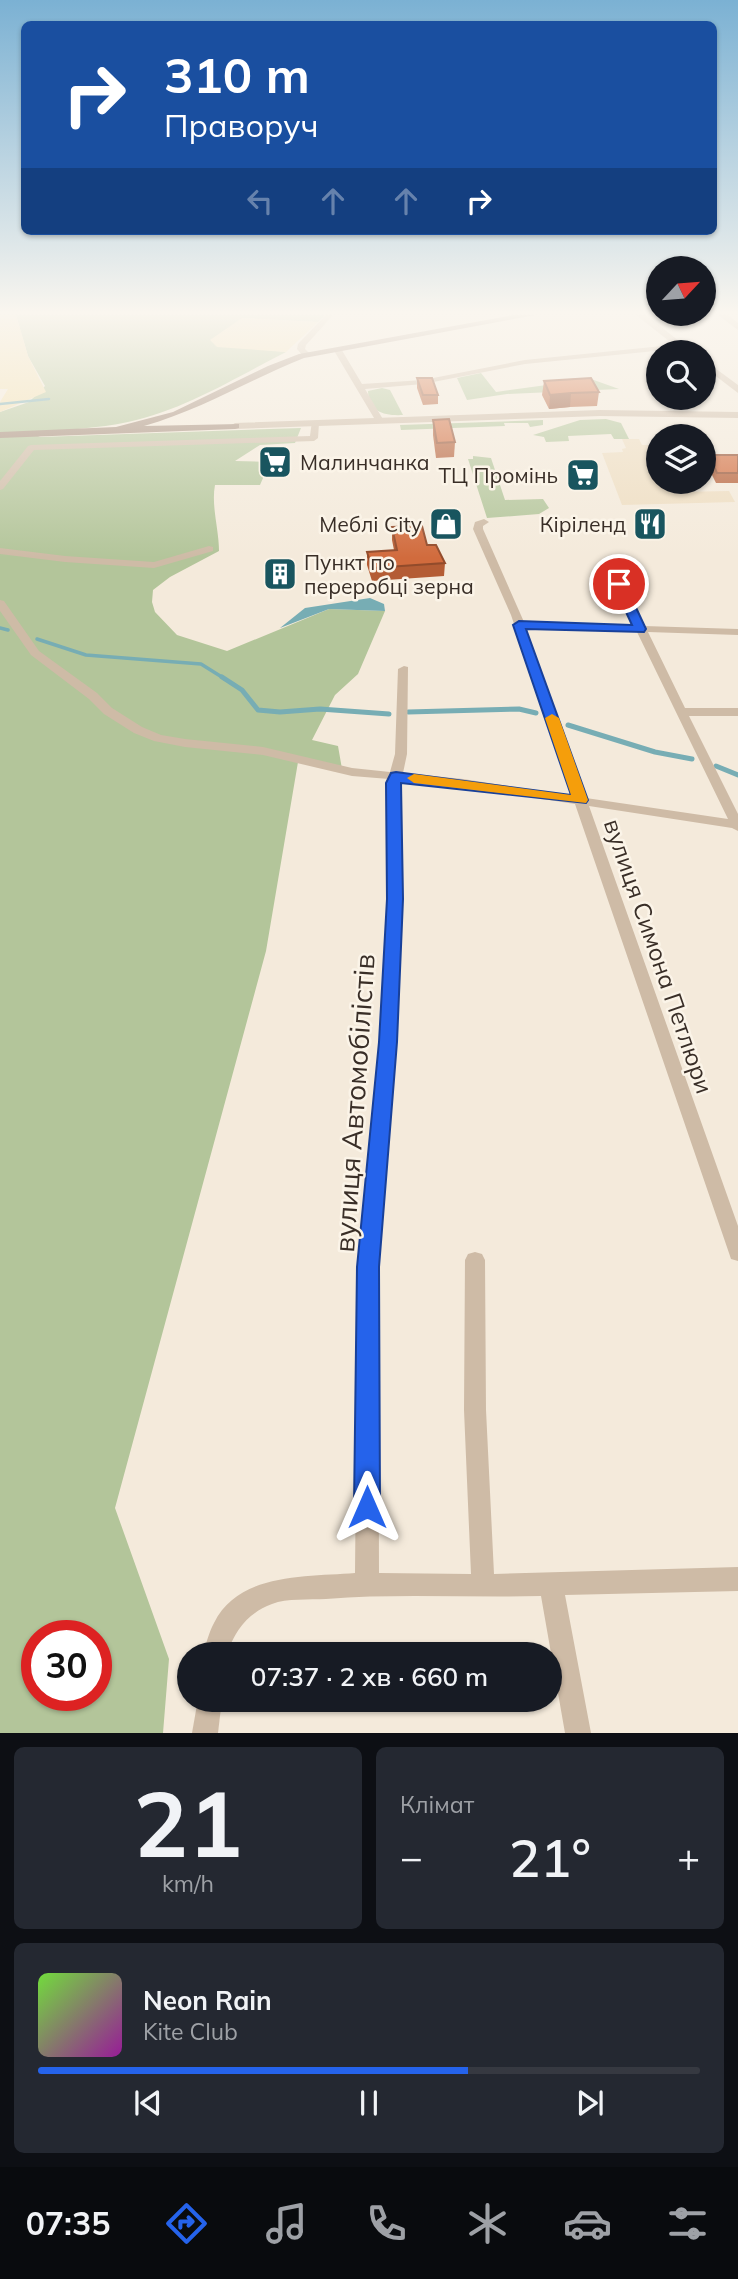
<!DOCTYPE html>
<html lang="uk">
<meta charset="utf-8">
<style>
:root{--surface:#171b24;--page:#242831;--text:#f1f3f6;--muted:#9ea1a6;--line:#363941;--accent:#2563eb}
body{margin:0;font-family:Mulish,sans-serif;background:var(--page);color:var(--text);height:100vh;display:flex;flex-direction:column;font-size:26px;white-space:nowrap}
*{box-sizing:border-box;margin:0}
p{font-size:23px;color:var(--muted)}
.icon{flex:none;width:38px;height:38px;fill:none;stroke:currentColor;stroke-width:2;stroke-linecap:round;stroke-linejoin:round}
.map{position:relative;height:1733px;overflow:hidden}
.details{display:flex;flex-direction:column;gap:14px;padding:14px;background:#0d0f14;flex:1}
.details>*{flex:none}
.guide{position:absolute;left:21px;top:21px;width:696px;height:214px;border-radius:10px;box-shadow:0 2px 5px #0004;background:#1a4fa0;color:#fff;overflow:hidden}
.needle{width:46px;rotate:64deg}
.fabs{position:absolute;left:646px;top:256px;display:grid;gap:14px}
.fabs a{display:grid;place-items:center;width:70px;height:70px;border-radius:50%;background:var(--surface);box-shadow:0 2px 5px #0004;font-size:35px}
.speed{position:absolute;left:21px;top:1620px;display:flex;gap:14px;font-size:35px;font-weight:700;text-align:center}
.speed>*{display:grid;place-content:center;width:91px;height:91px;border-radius:50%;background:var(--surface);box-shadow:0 2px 5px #0004;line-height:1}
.speed .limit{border:10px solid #d22;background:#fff;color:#111}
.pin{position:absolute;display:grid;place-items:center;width:60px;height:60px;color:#fff;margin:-30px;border:4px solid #fff;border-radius:50%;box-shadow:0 2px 7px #0007}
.me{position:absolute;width:77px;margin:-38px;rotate:0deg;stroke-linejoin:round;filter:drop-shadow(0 0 5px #0008)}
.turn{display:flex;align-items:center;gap:24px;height:147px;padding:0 28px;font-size:32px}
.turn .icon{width:91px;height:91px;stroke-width:2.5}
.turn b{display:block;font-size:49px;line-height:60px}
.lanes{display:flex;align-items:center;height:66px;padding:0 28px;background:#0003;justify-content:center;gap:35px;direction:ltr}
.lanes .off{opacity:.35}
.big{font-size:52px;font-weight:600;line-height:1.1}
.details .widget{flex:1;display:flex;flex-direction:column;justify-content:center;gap:10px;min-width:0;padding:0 24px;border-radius:10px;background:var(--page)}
.details .dial{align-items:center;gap:0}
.dial b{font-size:91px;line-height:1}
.song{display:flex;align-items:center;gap:21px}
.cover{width:84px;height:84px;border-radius:10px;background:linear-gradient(135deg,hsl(100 70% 55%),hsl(300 70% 35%))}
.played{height:7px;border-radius:4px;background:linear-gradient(90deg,var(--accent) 65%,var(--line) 65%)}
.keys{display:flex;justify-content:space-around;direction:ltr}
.heat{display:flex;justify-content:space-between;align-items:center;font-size:38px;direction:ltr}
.details .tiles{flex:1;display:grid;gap:14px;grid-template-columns:1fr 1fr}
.widget:last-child{grid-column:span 2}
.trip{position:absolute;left:177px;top:1642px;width:385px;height:70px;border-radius:35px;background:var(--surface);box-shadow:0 2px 5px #0004;font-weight:600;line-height:70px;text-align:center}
.menu{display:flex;height:112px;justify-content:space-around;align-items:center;background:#090b0e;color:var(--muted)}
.menu .icon{width:49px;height:49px}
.menu .current{color:var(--accent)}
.menu b{font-size:32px;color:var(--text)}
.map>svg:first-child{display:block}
.green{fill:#b3c59a;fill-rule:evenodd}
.sand{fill:#f3e0af}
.plaza{fill:#eeddc1}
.water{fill:#77adb4}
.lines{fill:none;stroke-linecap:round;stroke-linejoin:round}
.stream-far2{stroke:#77adb4;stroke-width:2.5}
.stream-far1{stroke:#77adb4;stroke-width:3.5}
.stream{stroke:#77adb4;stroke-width:5}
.minor{fill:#cebba6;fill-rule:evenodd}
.tertiary{fill:#cebba6;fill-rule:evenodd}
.secondary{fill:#a28977;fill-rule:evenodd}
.wall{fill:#b45c34}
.shaded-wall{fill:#924b2b}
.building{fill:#d16b3d;stroke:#924b2b;stroke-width:2}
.route{fill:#2563eb;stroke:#184099;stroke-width:2}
.slow{fill:#f59e0b}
.labels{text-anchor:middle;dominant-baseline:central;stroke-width:5;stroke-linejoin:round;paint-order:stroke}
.far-poi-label{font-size:21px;fill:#392e27;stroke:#fbf4e8;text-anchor:end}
.street-label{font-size:24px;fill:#392e27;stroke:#fbf4e8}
.near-street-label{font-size:28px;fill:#392e27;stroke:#fbf4e8}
</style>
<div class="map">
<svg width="738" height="1733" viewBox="0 0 738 1733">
<rect width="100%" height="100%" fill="#f4eadb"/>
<g class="green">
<path d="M16 315H325L318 322 242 318 256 349 286 352C235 378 184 410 128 422 98 429 67 428 36 435L40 437 301 428 295 443 260 445 235 461 270 462 260 485H215C211 506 219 529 219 551L170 577 153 590 152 602 155 612 177 635 227 651 329 609 385 611 358 674 335 695 312 740 338 746 342 769 298 762 266 951 115 1508 169 1659 163 1733H0V412L29 402 45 386 28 356ZM37 1636H96V1696H37Z"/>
<polygon points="481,373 496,392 591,379 619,389 507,394 467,400 457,378"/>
<path d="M382 388 390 390 403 415C384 416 369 412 368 391Z"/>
<polygon points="606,419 621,423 629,439 614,439 611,434 568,436 569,441 546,442 544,437 533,435 580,420"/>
<polygon points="543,420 543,425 530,427 528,423 504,423 505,426 401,430 400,425"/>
<polygon points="473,456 491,458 505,500 543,499 549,508 539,514 487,518 468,459 473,459"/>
</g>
<g class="sand">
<polygon points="0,315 16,315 28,356 46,392 0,412 0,402 8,389 0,389"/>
<polygon points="242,318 318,322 286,352 217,347 210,340"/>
</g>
<polygon class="plaza" points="622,439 639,439 642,445 648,445 650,449 658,449 658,481 671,481 679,492 729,491 735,502 622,505 602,453 623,452 622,449 626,448"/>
<polygon class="water" points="370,598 384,604 385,611 329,609 280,628 305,608"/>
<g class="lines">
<polyline class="stream-far2" points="0,404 49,399"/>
<g class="stream-far1">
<polyline points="0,628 8,630"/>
<polyline points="37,639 86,655 201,664 225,679"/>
</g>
<g class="stream">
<polyline points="222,677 242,690 258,710 280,712 320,709 389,714"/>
<polyline points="408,712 519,709 536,713"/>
<polyline points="568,725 655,752 692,759"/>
<polyline points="716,766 738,775"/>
</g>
<g class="minor">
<polygon points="326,315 333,315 306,345 305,349 311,355 304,357 297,349 298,344"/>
<polygon points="682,344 686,346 685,348 525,364 423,384 365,389 384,421 380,423 377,423 333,349 340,347 362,384 423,380 525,360"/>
<polygon points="312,421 319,423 318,438 314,441 34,450 3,489 0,490 0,481 28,446 31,445 310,436"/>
<path d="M484 519 489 522 483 526V529L524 622 633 625 605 566 610 563 615 566 644 626 738 629V635L648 632 685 708H738V716H689L738 814V831L732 828 589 806 738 1226V1261L731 1259 729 1253 575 804 463 787 401 781 399 788 402 899 396 1042 378 1267 379 1573 471 1574 464 1410 465 1260 468 1254 475 1252 482 1254 485 1260 486 1410 494 1574 738 1567V1591L565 1595 591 1733H565L541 1596C470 1598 397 1593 326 1599 309 1600 287 1598 272 1604 248 1613 235 1630 227 1654H203C206 1644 209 1632 214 1623 239 1572 308 1577 355 1573L358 1267 380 1042 388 899 387 788 389 779 352 776 263 755 185 747 154 741 134 733 104 714 89 699 31 655 0 611V600L4 601 39 651 97 693 112 708 142 727 161 735 185 739 263 747 352 768 390 772 395 754 398 669 404 666 408 667 407 754 403 773 463 779 572 796 511 615 473 529 475 522ZM526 628 637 632 728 819 586 798Z"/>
<polygon points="209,546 213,547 213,551 154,568 65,562 0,554 0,548 65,556 154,562"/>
<polygon points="198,1699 222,1699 218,1733 192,1733"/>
</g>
<g class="tertiary">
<polygon points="636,315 646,315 693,352 683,352"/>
<polygon points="718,315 728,315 738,323 738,330"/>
<polygon points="704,360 738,385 738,393 704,367"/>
<polygon points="600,410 738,412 738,418 600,416 235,429 230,426 235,423"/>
</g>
<path class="secondary" d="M514 315H535L304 358C249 380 201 410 144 426L239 424V428L235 429 0 438V432L116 427 173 412 268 366 299 354Z"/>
</g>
<g class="wall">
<polygon points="417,378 438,395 438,404 423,405 417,388"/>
<polygon points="544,381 599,392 597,406 570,407 549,409 542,395"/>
<polygon points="433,420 455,442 454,457 436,458 433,435"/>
<polygon points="709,455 738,455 738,483 716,483 707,465"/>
<polygon points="392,527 427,545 445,563 444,576 372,581 367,565 367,552 394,550 392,540"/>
</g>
<polygon class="shaded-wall" points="571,393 570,407 549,409 550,395"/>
<g class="building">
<polygon points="417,378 432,378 438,395 423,395"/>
<polygon points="591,378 599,392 571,393 550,395 544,381"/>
<polygon points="449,419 455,442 437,443 433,420"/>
<polygon points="709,455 738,455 738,473 717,473"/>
<polygon points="422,526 427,545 436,545 445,563 372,568 367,552 397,550 392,527"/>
</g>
<linearGradient id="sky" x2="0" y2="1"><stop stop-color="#7bb1d3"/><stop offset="0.56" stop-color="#faf6ef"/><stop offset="1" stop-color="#faf6ef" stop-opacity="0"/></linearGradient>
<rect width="738" height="558" fill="url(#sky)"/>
<polygon class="route" points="619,581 625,584 646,629 644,632 526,629 588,800 586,803 401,783 403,899 397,1042 379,1267 380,1507 376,1516 367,1519 358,1516 354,1507 357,1267 379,1042 387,899 386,783 391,773 396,772 571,795 513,625 519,621 632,625 613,584"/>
<polygon class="slow" points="552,714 559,718 588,800 586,803 414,783 407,778 414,774 571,795 545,718"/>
<defs>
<symbol id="supermarket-square" viewBox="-11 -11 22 22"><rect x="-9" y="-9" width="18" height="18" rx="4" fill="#19555f" stroke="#fbf4e8"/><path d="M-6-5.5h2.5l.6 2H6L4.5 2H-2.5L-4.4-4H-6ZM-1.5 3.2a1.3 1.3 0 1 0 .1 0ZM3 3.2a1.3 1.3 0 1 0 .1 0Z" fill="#fff"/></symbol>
<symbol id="shop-square" viewBox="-11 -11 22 22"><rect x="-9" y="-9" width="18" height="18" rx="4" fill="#19555f" stroke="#fbf4e8"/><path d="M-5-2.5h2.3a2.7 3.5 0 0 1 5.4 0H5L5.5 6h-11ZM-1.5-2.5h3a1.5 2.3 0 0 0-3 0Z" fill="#fff"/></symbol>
<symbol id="restaurant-square" viewBox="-11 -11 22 22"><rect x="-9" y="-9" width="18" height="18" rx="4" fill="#19555f" stroke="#fbf4e8"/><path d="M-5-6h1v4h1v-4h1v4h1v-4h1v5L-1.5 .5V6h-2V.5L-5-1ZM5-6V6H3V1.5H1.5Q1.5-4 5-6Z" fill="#fff"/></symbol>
<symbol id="building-square" viewBox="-11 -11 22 22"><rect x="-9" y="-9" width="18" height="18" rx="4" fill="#19555f" stroke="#fbf4e8"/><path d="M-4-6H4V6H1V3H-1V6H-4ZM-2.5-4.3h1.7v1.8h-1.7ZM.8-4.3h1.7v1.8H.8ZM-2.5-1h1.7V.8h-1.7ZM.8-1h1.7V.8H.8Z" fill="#fff"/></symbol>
</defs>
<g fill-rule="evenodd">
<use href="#supermarket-square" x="256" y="443" width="38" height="38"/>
<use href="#supermarket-square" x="564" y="456" width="38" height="38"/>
<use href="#shop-square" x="427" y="505" width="38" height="38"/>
<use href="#restaurant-square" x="631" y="505" width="38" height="38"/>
<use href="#building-square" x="261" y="555" width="38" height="38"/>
</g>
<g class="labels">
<g class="far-poi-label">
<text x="300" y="462" text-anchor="start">Малинчанка</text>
<text x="558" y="475">ТЦ Промінь</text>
<text x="422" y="524">Меблі City</text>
<text x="626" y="524">Кіріленд</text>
<text x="304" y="562" text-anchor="start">Пункт по<tspan x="304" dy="24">переробці зерна</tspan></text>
</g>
<g class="street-label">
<text transform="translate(659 956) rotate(71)">вулиця Симона Петлюри</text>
</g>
<g class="near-street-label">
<text transform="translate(354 1103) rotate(-86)">вулиця Автомобілістів</text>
</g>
</g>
</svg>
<div class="fabs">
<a><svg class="needle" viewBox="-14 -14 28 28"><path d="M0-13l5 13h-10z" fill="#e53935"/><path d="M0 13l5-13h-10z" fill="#9ea1a6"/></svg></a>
<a><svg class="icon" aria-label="search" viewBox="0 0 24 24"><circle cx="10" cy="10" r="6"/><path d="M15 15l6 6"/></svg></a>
<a><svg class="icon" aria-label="layers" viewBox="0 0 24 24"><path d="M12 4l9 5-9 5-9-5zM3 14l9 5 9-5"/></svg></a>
</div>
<div class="speed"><div class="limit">30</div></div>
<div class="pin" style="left:619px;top:584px;background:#d93025"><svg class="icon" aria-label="arrive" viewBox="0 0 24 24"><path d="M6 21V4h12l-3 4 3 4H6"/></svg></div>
<svg class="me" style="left:367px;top:1507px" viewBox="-20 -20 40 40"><path d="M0-17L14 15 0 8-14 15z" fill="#2563eb" stroke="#fff" stroke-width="4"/></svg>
<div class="trip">07:37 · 2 хв · 660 m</div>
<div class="guide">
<div class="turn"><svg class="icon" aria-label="right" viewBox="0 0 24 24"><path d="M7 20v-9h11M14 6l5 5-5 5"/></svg><div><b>310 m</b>Праворуч</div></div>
<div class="lanes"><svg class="icon off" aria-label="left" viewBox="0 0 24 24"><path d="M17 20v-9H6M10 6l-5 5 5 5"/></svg><svg class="icon off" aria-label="ahead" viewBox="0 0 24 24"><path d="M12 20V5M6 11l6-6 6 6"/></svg><svg class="icon off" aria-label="ahead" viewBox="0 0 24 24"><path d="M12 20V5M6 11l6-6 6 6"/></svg><svg class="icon" aria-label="right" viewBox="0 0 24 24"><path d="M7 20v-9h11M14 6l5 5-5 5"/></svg></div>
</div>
</div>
<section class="details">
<div class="tiles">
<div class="widget dial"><b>21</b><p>km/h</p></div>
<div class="widget"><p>Клімат</p>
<div class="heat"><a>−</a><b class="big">21°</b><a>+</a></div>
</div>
<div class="widget">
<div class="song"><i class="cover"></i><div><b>Neon Rain</b><p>Kite Club</p></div></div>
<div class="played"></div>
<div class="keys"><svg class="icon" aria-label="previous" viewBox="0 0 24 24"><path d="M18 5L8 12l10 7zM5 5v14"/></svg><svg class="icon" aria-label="pause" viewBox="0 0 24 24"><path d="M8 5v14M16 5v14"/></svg><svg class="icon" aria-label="next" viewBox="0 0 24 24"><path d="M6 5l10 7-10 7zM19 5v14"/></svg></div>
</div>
</div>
</section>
<nav class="menu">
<b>07:35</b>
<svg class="icon current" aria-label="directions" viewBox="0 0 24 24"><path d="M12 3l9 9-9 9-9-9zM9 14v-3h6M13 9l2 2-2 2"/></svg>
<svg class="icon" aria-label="music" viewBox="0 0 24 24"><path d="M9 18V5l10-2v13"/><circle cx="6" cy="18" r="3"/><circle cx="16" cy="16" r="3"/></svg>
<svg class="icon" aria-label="phone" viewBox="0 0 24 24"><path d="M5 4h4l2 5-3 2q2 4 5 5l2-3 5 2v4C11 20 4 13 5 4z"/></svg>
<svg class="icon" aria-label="climate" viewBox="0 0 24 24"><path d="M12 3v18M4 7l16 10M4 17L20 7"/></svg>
<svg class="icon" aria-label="car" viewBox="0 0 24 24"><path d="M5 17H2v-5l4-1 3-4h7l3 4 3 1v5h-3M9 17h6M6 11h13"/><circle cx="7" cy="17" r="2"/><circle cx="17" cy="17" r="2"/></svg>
<svg class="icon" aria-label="filters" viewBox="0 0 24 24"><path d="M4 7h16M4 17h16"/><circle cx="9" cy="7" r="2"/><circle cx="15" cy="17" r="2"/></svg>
</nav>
